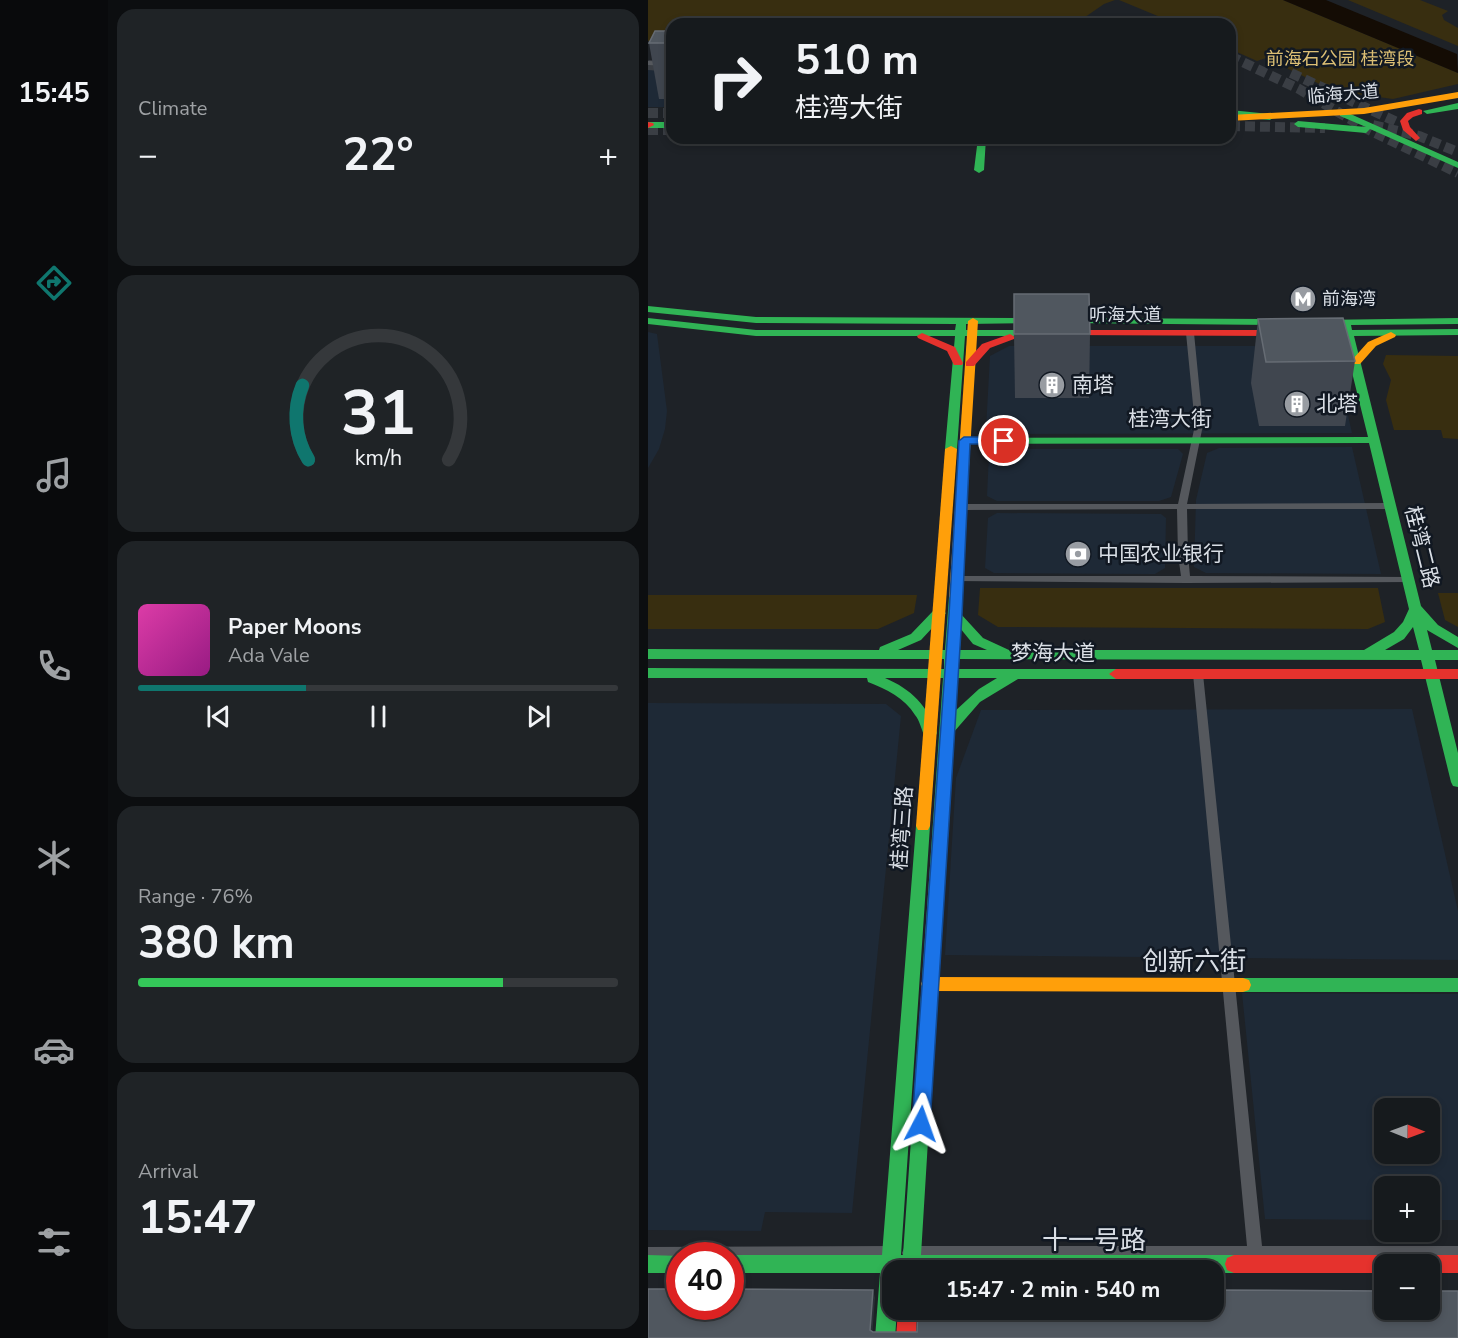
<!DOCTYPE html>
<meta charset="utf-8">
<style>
:root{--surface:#161a1d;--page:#1f2326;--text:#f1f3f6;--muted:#9ea1a4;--line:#35383b;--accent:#0f766e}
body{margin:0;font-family:"Nunito Sans","Noto Sans SC",sans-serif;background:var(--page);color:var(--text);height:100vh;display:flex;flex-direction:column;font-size:22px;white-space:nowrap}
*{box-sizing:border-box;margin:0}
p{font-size:20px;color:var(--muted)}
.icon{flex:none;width:33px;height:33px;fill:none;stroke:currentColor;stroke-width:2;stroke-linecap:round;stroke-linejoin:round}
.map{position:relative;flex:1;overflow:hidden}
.details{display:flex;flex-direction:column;gap:9px;padding:9px;background:#0c0e10;width:540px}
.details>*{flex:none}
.guide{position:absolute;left:18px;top:18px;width:570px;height:126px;border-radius:18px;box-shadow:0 3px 9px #0003,0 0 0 2px var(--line);background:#161a1d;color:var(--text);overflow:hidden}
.needle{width:39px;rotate:91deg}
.controls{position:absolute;left:726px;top:1098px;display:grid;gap:12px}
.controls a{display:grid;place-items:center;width:66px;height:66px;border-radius:12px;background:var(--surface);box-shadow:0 3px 9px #0003,0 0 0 2px var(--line);font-size:30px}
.speed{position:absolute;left:18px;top:1242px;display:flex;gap:12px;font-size:30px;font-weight:700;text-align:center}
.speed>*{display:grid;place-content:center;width:78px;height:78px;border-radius:50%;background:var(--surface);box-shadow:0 3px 9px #0003,0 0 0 2px var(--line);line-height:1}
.speed .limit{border:9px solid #d22;background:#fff;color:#111}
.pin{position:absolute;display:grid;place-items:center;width:51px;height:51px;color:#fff;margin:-26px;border:3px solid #fff;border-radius:50%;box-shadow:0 2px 6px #0007}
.me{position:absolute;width:66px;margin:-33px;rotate:4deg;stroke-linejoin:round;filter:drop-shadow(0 0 4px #0008)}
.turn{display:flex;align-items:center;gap:21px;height:126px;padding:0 30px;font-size:27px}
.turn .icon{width:78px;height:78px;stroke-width:2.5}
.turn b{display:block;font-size:42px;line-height:51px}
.big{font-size:45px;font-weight:700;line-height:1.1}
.details .card{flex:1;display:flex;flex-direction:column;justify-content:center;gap:9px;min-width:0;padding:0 21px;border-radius:18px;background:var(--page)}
.details .dial{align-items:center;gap:0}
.dial svg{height:156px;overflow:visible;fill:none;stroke:var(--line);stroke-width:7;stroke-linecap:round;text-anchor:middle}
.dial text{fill:var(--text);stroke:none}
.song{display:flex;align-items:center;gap:18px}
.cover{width:72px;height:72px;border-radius:9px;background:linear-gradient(135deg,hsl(320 70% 55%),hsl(310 70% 35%))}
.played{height:6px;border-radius:3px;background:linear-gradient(90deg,var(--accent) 35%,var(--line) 35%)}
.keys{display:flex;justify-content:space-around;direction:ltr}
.heat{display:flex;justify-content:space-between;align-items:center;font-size:33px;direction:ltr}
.charge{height:9px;border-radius:4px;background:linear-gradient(90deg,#34c759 76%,var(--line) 0)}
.trip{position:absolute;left:234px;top:1260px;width:342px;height:60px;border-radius:18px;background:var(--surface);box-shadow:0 3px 9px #0003,0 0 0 2px var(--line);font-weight:700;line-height:60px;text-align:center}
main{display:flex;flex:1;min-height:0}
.tabs{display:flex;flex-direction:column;width:108px;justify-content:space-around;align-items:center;background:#090a0c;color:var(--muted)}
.tabs .icon{width:42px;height:42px}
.tabs .current{color:var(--accent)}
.tabs b{font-size:27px;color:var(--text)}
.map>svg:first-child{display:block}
.built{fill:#1e2936;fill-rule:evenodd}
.green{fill:#382e10}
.water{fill:#140c04}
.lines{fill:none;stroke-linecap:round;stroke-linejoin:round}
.primary-tunnel{stroke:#3a3e44;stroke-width:10;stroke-dasharray:10 5;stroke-linecap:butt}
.street{fill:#55585d;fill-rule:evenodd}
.fast{fill:#30b455;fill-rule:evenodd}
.slow{fill:#ff9f0a;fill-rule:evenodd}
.jam{fill:#e5322d;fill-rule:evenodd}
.wall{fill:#40464f}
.shaded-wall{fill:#2b3138}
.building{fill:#50575f;stroke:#666c74;stroke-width:1.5}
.route{fill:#1a73e8;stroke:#114b97;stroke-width:1.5}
.labels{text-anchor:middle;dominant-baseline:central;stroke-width:5;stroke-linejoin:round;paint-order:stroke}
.far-park-label{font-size:18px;fill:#dcbf74;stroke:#111822}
.far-street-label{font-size:18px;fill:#d9dee5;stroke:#111822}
.far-poi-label{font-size:18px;fill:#d9dee5;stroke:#111822;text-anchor:start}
.poi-label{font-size:21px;fill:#d9dee5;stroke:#111822;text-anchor:start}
.street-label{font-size:21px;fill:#d9dee5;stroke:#111822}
.near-street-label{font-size:26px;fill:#d9dee5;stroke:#111822}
</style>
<main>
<nav class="tabs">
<b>15:45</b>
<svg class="icon current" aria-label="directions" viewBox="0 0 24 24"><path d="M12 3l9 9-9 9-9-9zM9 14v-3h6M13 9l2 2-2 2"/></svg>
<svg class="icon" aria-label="music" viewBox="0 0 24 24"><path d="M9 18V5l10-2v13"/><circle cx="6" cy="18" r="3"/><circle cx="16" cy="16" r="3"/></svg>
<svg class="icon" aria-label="phone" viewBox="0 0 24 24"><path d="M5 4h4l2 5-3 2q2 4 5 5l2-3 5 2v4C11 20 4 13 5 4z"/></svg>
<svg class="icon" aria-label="climate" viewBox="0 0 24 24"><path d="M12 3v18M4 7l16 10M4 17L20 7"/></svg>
<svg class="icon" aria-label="car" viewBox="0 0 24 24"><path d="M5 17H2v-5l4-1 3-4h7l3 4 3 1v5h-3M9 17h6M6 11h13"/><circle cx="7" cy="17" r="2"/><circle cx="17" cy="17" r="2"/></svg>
<svg class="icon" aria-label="filters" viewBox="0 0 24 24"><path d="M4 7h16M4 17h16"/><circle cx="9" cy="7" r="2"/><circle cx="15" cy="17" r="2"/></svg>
</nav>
<section class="details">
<div class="card"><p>Climate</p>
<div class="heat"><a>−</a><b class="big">22°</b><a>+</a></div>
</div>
<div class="card dial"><svg viewBox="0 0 100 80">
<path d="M14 69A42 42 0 1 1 86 69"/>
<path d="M14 69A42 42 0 0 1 11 31" stroke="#0f766e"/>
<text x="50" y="56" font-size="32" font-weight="700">31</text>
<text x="50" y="72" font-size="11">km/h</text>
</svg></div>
<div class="card">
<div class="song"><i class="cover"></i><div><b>Paper Moons</b><p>Ada Vale</p></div></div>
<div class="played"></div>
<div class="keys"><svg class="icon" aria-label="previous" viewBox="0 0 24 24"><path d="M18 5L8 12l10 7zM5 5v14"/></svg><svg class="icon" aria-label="pause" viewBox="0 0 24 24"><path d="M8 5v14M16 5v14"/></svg><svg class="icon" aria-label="next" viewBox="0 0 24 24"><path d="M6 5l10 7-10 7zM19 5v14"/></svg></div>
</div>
<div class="card"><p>Range · 76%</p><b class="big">380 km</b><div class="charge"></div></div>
<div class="card"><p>Arrival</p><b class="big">15:47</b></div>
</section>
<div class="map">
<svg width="810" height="1338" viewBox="0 0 810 1338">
<rect width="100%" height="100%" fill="#1e2227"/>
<g class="built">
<polygon points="0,67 24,68 24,107 0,107"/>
<polygon points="0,332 9,334 19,411 17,429 11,449 0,468"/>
<polygon points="361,346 664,346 687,357 704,433 346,434 338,429 342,356"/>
<polygon points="704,447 733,574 558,573 546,567 548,500 559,453 571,448"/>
<polygon points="350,449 530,449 535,454 523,497 511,501 349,501 339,496 341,454"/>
<polygon points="349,513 513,514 518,518 517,568 507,574 346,573 337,568 340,518"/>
<polygon points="0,703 238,704 253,716 204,1213 117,1212 113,1231 0,1230"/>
<polygon points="764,709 810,911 810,960 297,955 308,778 333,710"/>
<path d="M594 993 810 994V1220H782V1186H736V1220L617 1219ZM736 1108H782V1154H736Z"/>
</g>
<g class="green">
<polygon points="0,0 467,0 456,4 427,24 24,24 24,43 0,41"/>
<polygon points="471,0 635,0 810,73 810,84 745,99 686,91 618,58 609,61 582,49 582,24 529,24"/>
<polygon points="700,0 772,0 800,11 794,15 796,20 810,28 810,46"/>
<polygon points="738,355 810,356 810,439 795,438 793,430 746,430 738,400 743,380 735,364"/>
<polygon points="332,588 730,588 737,622 720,629 350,627 330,615"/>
<polygon points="790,593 810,593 810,627 797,620"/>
<polygon points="0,595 269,595 266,613 230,629 0,629"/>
</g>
<polygon class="water" points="635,0 678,0 809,54 810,73"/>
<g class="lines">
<g class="primary-tunnel">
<polyline points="582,56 651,89 717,128 810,173"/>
<polyline points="0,65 24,67"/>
<polyline points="643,73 751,123"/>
<polyline points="0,113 24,113"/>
<polyline points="725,125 771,136 810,152"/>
<polyline points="582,126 677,128"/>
<polyline points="0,130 24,130"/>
</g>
<g class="street">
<polygon points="0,61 24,62 24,66 0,65"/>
<polygon points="539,331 542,331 546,333 555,425 539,504 742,503 747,506 742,509 539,509 540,555 542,576 761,577 766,580 764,582 538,583 306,581 304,579 306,577 309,576 533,576 530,555 529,509 313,510 308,507 313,504 530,504 547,425 538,333"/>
<polygon points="550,670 555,674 614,1246 810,1246 810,1260 261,1260 256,1258 254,1253 256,1248 261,1246 599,1246 545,674"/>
<polygon points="246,1246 251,1248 253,1253 251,1258 246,1260 82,1261 82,1256 32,1256 32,1261 0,1261 0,1247"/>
</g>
<g class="fast">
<polygon points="810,103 810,109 779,114 775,111"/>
<polygon points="582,110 622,114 626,117 622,120 582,116"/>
<polygon points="692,112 698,112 810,162 810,168 722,129 718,133 650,127 646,124 650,121 718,127 692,116"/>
<rect x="0" y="122" width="24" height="6"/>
<polygon points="330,138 338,138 336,170 331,173 326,170"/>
<polygon points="0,306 108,317 384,318 388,319 388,323 318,324 318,330 384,330 389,333 384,336 317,336 309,449 303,452 297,449 307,336 108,336 0,324 0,318 108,330 307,330 308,324 108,323 0,312"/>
<polygon points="423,318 630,319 635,322 630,325 419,323 419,319"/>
<path d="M810 318V324L703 325 704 330 810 329V335L706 336 773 606 790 625 810 637V648L779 630 784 650H810V660H787L810 753V787L805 786 803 782 773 660 310 659 309 669H468L475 674 468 679H370L332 702 305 733 273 1255H586L593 1258 595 1264 593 1270 586 1273H566V1270H244V1310H249L247 1338H227L232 1273H82V1255H234L268 826 270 822H280L282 826 253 1255H255L295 678H237C263 689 280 706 289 733L287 737H277C273 729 272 721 267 715 257 698 238 689 220 682L219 678H0V668L296 669V659H0V649L231 650 232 647 263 634 286 610 291 609 298 613 273 640 250 650H297L301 597 307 593 313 597 312 613 335 638 361 650H716L746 632 755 622 761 609 721 443 317 444 311 441 317 438 720 437 695 336H678L673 333 678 330H694L693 325 671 324V320ZM765 627 771 650H737L756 639ZM312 628 325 644 339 650H310ZM308 678H349L331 689 306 712Z"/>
<polygon points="595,978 810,978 810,992 595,992 589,990 587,985 589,980"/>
<polygon points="0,1255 33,1256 32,1256 32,1273 0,1273"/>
</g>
<g class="slow">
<polygon points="810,92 810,98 716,114 582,121 582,115 716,108"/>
<polygon points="582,123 586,124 586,128 582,129"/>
<polygon points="325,318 330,321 313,597 307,601 301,597 320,321"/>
<polygon points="743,332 748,335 747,337 728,346 712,364 704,364 704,360 720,342"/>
<polygon points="303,446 309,449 282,826 280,830 270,830 268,826 297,449"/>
<polygon points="281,977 595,978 601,980 603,985 601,990 595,992 281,991 275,989 273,984 275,979"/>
</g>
<g class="jam">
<polygon points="771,109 774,110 774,114 765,117 760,121 762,127 772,138 768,141 755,130 752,121 759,113"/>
<polygon points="0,122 5,123 6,125 0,128"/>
<polygon points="423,330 627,330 632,333 627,336 419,335 418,333"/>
<polygon points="274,333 307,347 315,363 314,365 306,365 299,351 270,338 269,336"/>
<polygon points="362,334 367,337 366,339 342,348 326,366 318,366 318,362 334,344"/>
<polygon points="468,669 810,669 810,679 468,679 461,674"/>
<polygon points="586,1255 810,1255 810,1273 782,1273 782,1264 736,1264 736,1273 586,1273 579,1270 577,1264 579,1258"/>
<polygon points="250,1310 269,1310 268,1338 248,1338"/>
</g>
</g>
<g class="wall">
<polygon points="24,31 24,99 11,99 1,43"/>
<polygon points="610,319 707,361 697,426 611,426 603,383"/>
<polygon points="366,334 442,334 441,398 367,398"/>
</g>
<polygon class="shaded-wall" points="225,1290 227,1298 224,1338 222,1330"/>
<g class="building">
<polygon points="7,31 24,31 24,43 1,43"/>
<polygon points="366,294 441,294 442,334 366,334"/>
<polygon points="695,318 707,361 618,362 610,319"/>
<polygon points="0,1289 32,1289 32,1306 82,1306 82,1289 225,1290 222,1330 225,1332 269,1332 270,1310 566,1310 566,1290 736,1291 736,1310 782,1310 782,1291 810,1291 810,1338 0,1338"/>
</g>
<polygon class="route" points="316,437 356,437 361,441 356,444 322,444 314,615 282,1124 279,1130 273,1132 266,1130 264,1124 301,615 311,441"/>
<defs>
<symbol id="metro-disc" viewBox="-11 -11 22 22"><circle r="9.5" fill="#989ca2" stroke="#111822"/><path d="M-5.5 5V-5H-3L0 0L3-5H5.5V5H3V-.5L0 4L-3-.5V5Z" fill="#fff"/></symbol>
<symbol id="building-disc" viewBox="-11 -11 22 22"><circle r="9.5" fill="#989ca2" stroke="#111822"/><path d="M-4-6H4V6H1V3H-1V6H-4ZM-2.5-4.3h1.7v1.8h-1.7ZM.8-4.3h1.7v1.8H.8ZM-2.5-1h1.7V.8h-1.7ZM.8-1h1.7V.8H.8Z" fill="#fff"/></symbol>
<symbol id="bank-disc" viewBox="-11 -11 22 22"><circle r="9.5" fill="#989ca2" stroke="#111822"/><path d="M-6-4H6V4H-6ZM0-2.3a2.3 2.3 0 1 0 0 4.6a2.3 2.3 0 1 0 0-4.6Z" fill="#fff"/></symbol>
</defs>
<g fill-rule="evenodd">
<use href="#metro-disc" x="640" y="284" width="30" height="30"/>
<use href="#building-disc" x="389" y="370" width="30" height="30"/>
<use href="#building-disc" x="634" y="389" width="30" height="30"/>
<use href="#bank-disc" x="415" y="539" width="30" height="30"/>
</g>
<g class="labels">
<g class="far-park-label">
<text x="692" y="59">前海石公园 桂湾段</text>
</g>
<g class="far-street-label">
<text transform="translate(695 94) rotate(-5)">临海大道</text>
<text x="477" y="315">听海大道</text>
</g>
<g class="far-poi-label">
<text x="674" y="299">前海湾</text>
</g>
<g class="poi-label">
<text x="424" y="385">南塔</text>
<text x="668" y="404">北塔</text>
<text x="450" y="554">中国农业银行</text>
</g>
<g class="street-label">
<text x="522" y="419">桂湾大街</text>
<text transform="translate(774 547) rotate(76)">桂湾二路</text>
<text x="405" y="653">梦海大道</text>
<text transform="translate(254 828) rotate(-86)">桂湾三路</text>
</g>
<g class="near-street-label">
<text x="546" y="961">创新六街</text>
<text x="446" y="1240">十一号路</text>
</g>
</g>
</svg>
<div class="controls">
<a><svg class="needle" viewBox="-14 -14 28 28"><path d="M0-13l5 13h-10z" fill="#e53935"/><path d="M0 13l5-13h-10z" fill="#9ea1a4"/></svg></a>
<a>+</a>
<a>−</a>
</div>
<div class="speed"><div class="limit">40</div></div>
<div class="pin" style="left:356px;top:441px;background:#d93025"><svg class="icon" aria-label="arrive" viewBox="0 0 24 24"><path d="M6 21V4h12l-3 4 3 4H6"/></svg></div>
<svg class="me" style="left:273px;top:1124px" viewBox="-20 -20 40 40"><path d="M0-17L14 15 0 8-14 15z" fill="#1a73e8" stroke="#fff" stroke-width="4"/></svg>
<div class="trip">15:47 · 2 min · 540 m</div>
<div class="guide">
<div class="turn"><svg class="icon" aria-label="right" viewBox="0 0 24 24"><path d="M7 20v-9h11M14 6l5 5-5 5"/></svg><div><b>510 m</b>桂湾大街</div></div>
</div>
</div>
</main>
